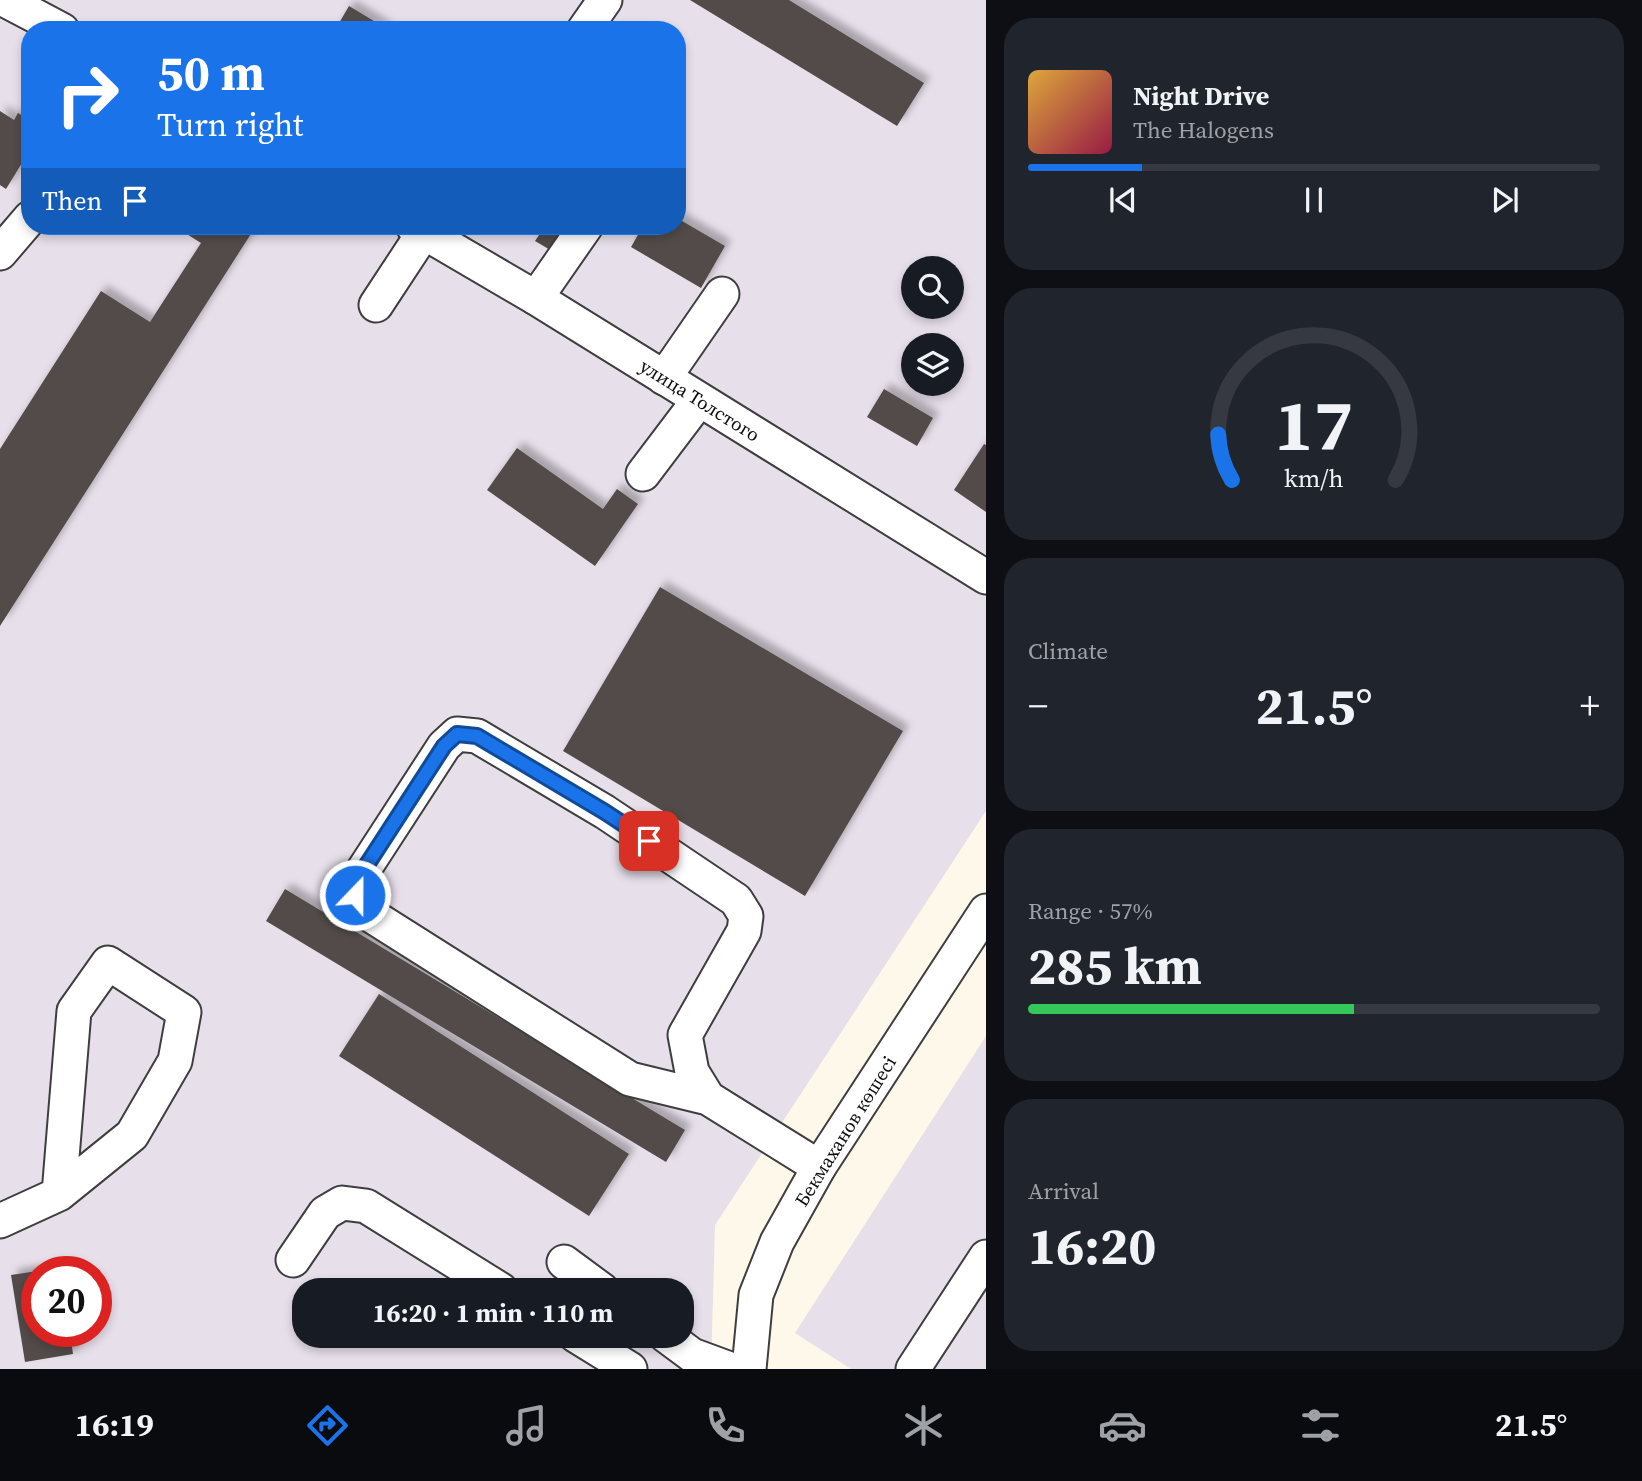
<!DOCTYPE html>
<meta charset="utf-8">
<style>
:root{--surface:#171b24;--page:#20242c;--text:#f1f3f6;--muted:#9ea1a6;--line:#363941;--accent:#1a73e8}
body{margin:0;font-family:"Source Serif 4",serif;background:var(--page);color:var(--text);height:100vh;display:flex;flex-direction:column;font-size:26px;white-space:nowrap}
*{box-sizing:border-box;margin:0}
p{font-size:23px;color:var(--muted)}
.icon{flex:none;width:38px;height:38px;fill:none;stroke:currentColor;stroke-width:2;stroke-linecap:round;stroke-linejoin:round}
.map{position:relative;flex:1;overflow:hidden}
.sheet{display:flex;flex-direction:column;gap:18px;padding:18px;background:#0d0f14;width:656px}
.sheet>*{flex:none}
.top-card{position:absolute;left:21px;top:21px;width:665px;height:214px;border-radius:28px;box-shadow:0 4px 10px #0003;background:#1a73e8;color:#fff;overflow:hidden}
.controls{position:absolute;left:901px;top:256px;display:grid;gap:14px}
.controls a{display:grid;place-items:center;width:63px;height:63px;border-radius:50%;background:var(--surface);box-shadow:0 4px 10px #0003;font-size:35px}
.speed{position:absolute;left:21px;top:1256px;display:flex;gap:14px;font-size:35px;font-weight:700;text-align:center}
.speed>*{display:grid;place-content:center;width:91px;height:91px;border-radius:50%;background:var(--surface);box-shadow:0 4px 10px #0003;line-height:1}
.speed .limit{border:10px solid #d22;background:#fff;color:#111}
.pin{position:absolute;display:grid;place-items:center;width:60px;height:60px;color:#fff;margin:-30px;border-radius:14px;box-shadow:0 4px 10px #0006}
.me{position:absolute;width:77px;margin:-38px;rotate:22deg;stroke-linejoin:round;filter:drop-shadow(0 0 5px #0008)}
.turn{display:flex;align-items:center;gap:24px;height:147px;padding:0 21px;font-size:32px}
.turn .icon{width:91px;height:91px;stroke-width:2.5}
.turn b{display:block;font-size:49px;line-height:60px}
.then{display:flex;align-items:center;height:66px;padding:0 21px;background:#0003;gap:14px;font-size:26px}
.big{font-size:52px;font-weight:700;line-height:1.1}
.sheet .widget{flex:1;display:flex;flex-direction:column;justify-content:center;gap:10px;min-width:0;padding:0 24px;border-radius:28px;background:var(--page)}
.sheet .dial{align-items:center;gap:0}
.dial svg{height:182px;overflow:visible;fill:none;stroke:var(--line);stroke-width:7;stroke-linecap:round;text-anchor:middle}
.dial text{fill:var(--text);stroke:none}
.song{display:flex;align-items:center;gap:21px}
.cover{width:84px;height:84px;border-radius:10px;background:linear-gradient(135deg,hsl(40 70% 55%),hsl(340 70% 35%))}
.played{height:7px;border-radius:4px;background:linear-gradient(90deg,var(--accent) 20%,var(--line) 20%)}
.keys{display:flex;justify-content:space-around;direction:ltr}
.heat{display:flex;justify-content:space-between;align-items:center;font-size:38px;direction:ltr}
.charge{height:10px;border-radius:5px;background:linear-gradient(90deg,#34c759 57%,var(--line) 0)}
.trip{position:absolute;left:292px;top:1278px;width:402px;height:70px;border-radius:28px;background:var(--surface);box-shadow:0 4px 10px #0003;font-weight:700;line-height:70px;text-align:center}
.dock{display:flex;height:112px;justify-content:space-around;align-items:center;background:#090b0e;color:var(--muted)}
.dock .icon{width:49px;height:49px}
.dock .active{color:var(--accent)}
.dock b{font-size:32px;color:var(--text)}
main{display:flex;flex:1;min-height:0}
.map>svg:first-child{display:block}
.industrial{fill:#e7dfea;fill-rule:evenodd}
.building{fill:#534b48;filter:url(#shadow)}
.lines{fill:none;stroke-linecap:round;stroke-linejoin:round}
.minor-casing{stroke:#3e3e3e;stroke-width:37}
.minor{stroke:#fff;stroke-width:33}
.route-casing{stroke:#114b97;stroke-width:18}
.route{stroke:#1a73e8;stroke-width:12}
.labels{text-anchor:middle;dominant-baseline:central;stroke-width:7;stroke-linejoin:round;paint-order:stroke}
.street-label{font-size:19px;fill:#0b0b0b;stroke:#fff}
</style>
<main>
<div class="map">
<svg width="986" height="1369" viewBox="0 0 986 1369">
<defs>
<filter id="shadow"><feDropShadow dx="6" dy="-6" stdDeviation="3.5" flood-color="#0004"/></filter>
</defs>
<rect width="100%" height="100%" fill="#fef8ea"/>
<g class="industrial">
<path d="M0 0H986V811L715 1225 711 1369H0ZM30 30H677V226H30ZM914 268H952V306H914ZM914 345H952V383H914ZM37 1272H96V1332H37ZM304 1290H682V1335H304Z"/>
<polygon points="986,1036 986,1369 851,1369 795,1333"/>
</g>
<g class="building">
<polygon points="690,0 789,0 924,83 897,126"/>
<polygon points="349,6 389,30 335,30"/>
<polygon points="0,111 14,120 18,113 30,120 30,150 6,189 0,185"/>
<polygon points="677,218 725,246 701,288 631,247 643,226 677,226"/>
<polygon points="174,226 256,226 0,626 0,449 101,291 150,322 201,243"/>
<polygon points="545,226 567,226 552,251 535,241"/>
<polygon points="884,389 933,418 917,446 867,417"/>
<polygon points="984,444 986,445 986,512 954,490"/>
<polygon points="517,448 603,509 617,489 638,504 595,566 487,490"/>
<polygon points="660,587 903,731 805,896 563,751"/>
<polygon points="285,889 685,1130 666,1162 266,921"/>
<polygon points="379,994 629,1154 589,1216 339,1056"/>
<polygon points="37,1271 37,1332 70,1332 73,1354 25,1362 11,1275"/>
</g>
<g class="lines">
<defs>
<g id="minor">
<polyline points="5,0 62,30"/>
<polyline points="584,30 605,0"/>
<polyline points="413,226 536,298 986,577"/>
<polyline points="0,253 30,218"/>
<polyline points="536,298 586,226"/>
<polyline points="376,305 424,232"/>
<polyline points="664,378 722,294"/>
<polyline points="643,474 699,400"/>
<polyline points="708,1098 692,1072 685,1035 744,931 746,916 736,900 605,812 477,736 457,734 444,746 357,880 354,895 361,909 630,1079 708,1098 819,1167"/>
<polyline points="0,1221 59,1194 132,1135 175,1061 184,1012 108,963 74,1011 59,1194"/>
<polyline points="293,1260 325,1213 342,1203 366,1206 501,1290"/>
<polyline points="564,1262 602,1290"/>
<polyline points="575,1335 630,1369"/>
<polyline points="665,1335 692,1355 730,1369"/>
<polyline points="749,1369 756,1295 777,1242 819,1167 986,911"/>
<polyline points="913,1369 986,1257"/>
</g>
</defs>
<use href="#minor" class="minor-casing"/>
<use href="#minor" class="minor"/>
</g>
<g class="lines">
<defs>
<polyline id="route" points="355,895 357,880 444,746 457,734 477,736 605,812 649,841"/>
</defs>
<use href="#route" class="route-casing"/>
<use href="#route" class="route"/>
</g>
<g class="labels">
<g class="street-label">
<text transform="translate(700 400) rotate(32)">улица Толстого</text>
<text transform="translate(845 1131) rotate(-58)">Бекмаханов көшесі</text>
</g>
</g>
</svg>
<div class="controls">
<a><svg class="icon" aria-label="search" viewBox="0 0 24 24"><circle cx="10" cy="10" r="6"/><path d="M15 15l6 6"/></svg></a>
<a><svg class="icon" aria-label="layers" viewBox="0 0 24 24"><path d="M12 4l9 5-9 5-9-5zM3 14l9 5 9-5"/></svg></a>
</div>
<div class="speed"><div class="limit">20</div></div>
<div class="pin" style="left:649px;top:841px;background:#d93025"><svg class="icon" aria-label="arrive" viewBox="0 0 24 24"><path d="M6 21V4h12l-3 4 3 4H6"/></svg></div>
<svg class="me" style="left:355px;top:895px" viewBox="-20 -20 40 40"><circle r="17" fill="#1a73e8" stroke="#fff" stroke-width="3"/><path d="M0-11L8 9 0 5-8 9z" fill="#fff"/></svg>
<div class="trip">16:20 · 1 min · 110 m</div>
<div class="top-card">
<div class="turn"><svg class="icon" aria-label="right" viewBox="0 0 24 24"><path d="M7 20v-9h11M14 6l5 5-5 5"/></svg><div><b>50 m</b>Turn right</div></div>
<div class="then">Then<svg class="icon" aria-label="arrive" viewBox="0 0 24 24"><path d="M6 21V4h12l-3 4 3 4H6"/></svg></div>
</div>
</div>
<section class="sheet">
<div class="widget">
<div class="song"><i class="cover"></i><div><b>Night Drive</b><p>The Halogens</p></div></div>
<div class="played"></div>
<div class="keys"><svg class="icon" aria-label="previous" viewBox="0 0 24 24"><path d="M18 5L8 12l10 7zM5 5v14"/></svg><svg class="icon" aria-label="pause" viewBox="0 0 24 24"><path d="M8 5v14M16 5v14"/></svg><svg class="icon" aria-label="next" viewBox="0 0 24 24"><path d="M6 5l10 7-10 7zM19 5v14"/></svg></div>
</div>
<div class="widget dial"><svg viewBox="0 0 100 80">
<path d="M14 69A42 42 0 1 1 86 69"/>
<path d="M14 69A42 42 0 0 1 8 49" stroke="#1a73e8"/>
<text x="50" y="56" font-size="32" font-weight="700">17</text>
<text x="50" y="72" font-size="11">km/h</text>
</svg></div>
<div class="widget"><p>Climate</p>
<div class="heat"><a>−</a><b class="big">21.5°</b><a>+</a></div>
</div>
<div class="widget"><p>Range · 57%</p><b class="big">285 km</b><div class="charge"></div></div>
<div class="widget"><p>Arrival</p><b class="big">16:20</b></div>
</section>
</main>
<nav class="dock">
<b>16:19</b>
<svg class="icon active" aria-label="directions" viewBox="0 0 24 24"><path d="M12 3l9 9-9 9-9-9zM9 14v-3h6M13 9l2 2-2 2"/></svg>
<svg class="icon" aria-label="music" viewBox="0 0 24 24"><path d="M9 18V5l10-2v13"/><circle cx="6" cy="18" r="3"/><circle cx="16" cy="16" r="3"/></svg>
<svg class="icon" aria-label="phone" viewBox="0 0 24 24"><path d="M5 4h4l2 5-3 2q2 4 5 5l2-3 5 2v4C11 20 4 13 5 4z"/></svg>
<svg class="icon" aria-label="climate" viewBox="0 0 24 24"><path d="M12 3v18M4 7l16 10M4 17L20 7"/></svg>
<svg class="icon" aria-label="car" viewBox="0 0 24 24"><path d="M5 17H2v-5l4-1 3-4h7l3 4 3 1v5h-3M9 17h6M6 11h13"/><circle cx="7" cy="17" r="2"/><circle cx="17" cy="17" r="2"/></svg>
<svg class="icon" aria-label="filters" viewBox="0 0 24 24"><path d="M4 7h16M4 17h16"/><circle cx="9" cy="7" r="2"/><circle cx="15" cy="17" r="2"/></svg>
<b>21.5°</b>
</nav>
